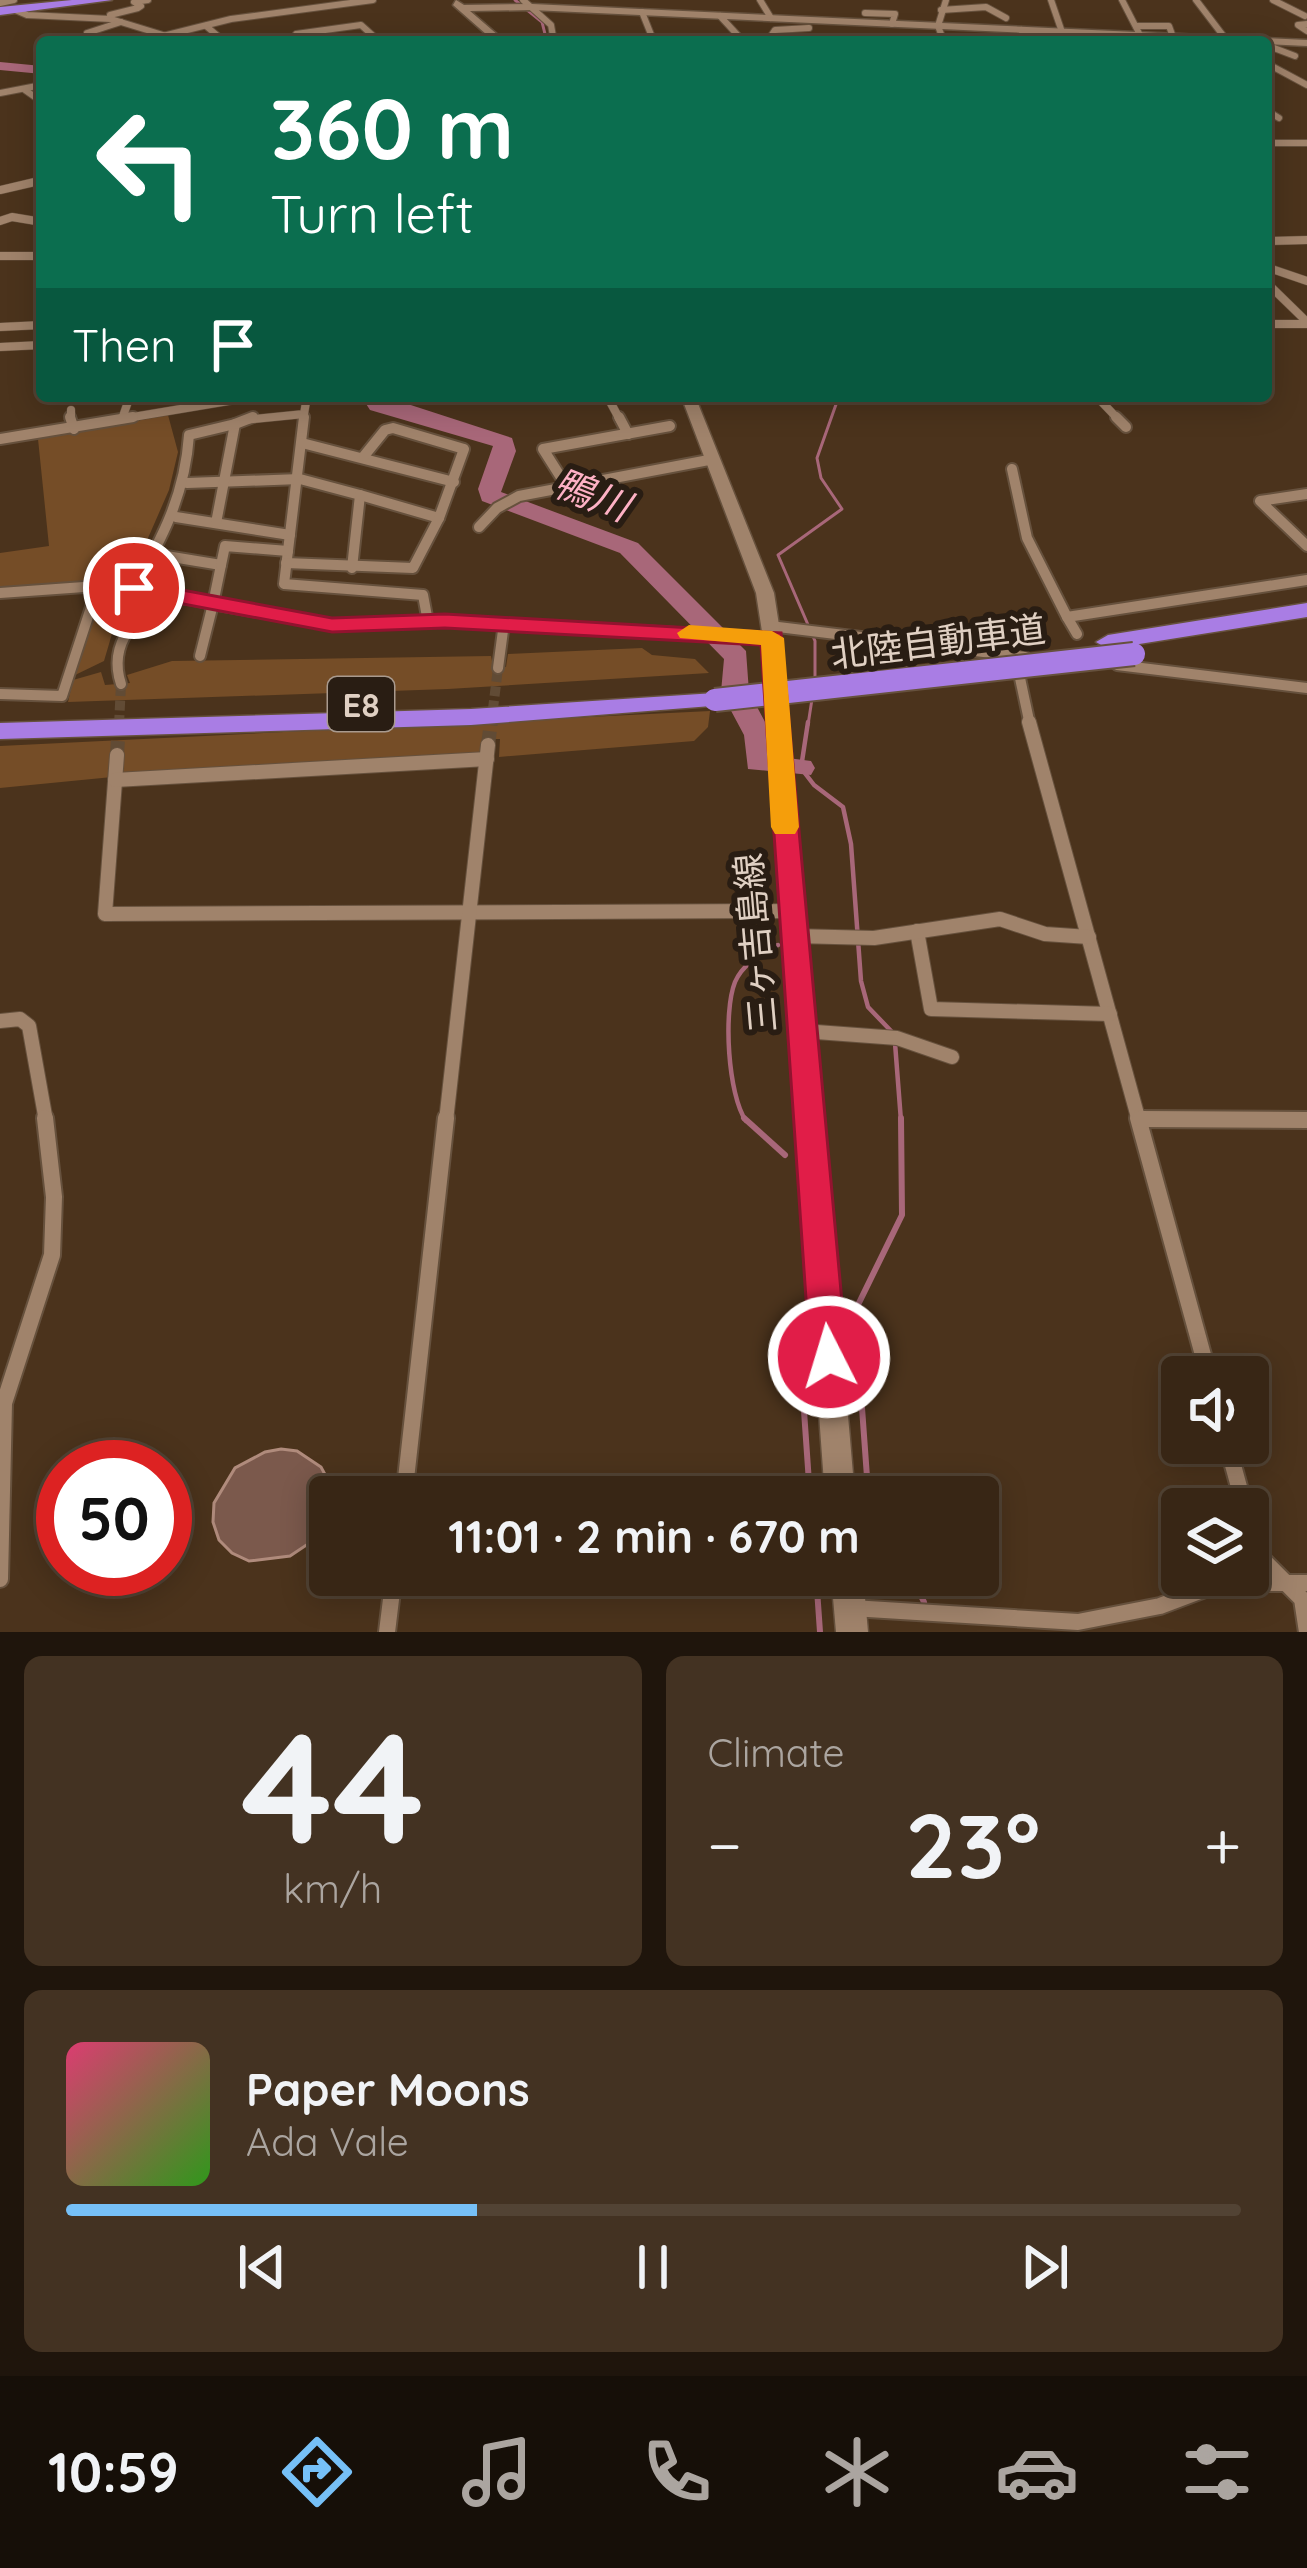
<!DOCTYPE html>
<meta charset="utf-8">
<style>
:root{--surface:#382615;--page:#433222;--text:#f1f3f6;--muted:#aba5a0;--line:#524334;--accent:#76c0f7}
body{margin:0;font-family:Quicksand,"Noto Sans JP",sans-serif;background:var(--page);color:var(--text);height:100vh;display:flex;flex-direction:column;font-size:45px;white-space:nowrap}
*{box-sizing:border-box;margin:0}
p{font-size:39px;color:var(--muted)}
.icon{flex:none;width:66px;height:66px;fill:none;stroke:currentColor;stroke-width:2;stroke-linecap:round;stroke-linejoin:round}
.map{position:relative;height:1632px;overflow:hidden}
.drawer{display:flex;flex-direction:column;gap:24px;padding:24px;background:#1f150c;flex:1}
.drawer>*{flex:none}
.banner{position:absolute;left:36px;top:36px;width:1236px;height:366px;border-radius:12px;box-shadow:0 6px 30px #0003,0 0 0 3px var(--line);background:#0b6e4f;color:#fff;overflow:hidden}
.controls{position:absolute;left:1161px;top:1356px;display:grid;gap:24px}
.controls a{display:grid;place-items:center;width:108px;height:108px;border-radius:12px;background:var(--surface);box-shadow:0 6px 30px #0003,0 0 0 3px var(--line);font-size:60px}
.speed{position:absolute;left:36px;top:1440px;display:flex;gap:24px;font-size:60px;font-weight:700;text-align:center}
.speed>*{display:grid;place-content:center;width:156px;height:156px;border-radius:50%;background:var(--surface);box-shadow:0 6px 30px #0003,0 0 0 3px var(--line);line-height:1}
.speed .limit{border:18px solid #d22;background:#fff;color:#111}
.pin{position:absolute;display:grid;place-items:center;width:102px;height:102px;color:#fff;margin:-51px;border:6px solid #fff;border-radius:50%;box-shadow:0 3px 12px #0007}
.me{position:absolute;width:132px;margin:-66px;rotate:355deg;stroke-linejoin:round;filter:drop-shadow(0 0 9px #0008)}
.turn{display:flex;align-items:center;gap:42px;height:252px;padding:0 36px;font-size:54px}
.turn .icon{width:156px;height:156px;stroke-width:2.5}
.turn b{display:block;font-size:84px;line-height:102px}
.then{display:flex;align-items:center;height:114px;padding:0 36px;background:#0003;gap:24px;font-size:45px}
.big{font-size:90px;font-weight:800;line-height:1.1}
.drawer .widget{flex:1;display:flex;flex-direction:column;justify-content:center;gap:18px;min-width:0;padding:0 42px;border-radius:18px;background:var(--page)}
.drawer .dial{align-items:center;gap:0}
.dial b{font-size:156px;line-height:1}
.song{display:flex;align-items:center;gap:36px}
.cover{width:144px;height:144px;border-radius:18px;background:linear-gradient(135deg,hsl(340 70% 55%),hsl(110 70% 35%))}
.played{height:12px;border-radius:6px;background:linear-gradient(90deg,var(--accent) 35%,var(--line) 35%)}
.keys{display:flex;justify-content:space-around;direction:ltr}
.heat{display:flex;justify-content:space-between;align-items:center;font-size:66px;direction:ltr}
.drawer .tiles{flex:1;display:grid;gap:24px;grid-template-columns:1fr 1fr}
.widget:last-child{grid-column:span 2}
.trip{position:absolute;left:309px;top:1476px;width:690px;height:120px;border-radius:12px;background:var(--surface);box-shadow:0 6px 30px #0003,0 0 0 3px var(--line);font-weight:800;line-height:120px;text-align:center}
.menu{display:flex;height:192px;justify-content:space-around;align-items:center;background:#160f08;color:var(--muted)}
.menu .icon{width:84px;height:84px}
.menu .current{color:var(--accent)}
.menu b{font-size:54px;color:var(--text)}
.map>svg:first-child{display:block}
.green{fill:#754d27}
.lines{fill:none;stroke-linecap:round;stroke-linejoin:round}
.stream-far2{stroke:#a86779;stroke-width:3}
.stream-far1{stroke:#a86779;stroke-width:4.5}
.stream{stroke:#a86779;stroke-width:6}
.river{fill:#a86779;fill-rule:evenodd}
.building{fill:#7b594c;stroke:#b08b7c;stroke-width:3}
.street-tunnel-far1{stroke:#614b35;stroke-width:10;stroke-dasharray:10 4.5;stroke-linecap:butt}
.street-tunnel{stroke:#614b35;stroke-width:14;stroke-dasharray:14 6;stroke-linecap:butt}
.street-far4-casing{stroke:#66513d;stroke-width:8}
.street-far3-casing{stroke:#66513d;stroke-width:9}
.street-far2-casing{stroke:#66513d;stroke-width:14}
.street-far1-casing{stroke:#66513d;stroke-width:16}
.street-casing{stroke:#66513d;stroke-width:20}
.secondary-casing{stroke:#66513d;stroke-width:3}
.highway-casing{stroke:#66513d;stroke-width:3}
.street-far4{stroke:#a0836b;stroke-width:6}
.street-far3{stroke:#a0836b;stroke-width:8}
.street-far2{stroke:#a0836b;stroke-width:10}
.street-far1{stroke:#a0836b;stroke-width:14}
.street{stroke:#a0836b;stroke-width:16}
.secondary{fill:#a0836b;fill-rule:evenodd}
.highway{fill:#a97de4;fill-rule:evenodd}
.highway-bridge-casing{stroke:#66513d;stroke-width:26;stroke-linecap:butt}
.highway-bridge{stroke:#a97de4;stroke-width:22}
.route{fill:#e11d48;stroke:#92132f;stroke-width:3}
.slow{fill:#f59e0b}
.labels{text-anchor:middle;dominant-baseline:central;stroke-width:12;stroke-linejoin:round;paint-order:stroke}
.shield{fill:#291d13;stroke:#a99a8e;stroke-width:3}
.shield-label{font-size:33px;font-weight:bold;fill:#e0d0c3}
.street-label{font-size:36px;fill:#e0d0c3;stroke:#291d13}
.water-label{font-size:39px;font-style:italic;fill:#feb1c5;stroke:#291d13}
</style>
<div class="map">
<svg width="1307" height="1632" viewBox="0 0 1307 1632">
<rect width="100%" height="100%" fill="#4b331c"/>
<g class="green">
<polygon points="168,415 178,452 169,490 124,593 104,661 73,676 103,583 0,590 0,553 49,546 38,439"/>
<polygon points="642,648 652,655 695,659 709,673 448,689 68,702 73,680 101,672 105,685 130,683 127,675 172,661 491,656 493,666 506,667 508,654"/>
<polygon points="710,711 708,727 694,741 499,757 500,739 484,739 480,757 194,769 0,788 0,746"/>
</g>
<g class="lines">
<g class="stream-far2">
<polyline points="515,0 542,22 547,42"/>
<polyline points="815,681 815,641 778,555 842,509 821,478 817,458 839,396"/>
<polyline points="808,725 812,699"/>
</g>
<g class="stream-far1">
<polyline points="808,722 801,768 814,785 843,807 851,844 861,981 868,1007 892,1032"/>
<polyline points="895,1043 901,1121"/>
<path d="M746 1121C728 1095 723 1012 735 982 743 963 762 954 778 945"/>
</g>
<g class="stream">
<polyline points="744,1118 785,1155"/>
<polyline points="797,1310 810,1497"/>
<polyline points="867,1477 855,1311 902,1215 901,1118"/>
<polyline points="816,1575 820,1632"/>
<polyline points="919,1592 924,1602"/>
</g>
<g class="river">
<polygon points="0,62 42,66 42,74 0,70"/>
<polygon points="361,396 383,396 512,438 516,451 501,492 638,543 746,651 749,692 772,735 772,756 811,761 815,768 811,775 748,769 744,735 721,692 724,659 620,553 482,501 478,489 493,446 370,410"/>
</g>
</g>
<polygon class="building" points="281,1449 297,1451 321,1467 328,1480 329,1511 308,1544 290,1556 249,1561 232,1553 219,1540 213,1522 214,1503 235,1468 265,1452"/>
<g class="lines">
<g class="street-tunnel-far1">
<polyline points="119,725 121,684"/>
<polyline points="491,725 498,668"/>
</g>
<g class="street-tunnel">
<polyline points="488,745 491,722"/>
<polyline points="117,755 119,722"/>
</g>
<defs>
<g id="street-far4">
<polyline points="523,0 551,25 554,42"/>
<polyline points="760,0 771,18"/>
<polyline points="1051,0 1062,32"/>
<polyline points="1122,0 1140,35 1150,42"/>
<polyline points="1196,0 1228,42"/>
<polyline points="1273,0 1305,16"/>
<polyline points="0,3 14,0"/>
<polyline points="13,9 27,15 111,19 186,42"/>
<polyline points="941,10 986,7 1006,18"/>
<polyline points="642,12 654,42"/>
<polyline points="865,13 895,14 892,24"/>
<polyline points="110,15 138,8 141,6 134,2 148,0"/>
<polyline points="720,16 744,42"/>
<polyline points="1307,24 1298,25 1307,31"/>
<polyline points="206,26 225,42 244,41"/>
<polyline points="1136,26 1169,26 1173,37"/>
<polyline points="1021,30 1029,42"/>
<polyline points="87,33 121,22"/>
<polyline points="771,36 775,30 809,28"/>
<polyline points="139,42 231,19 373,0"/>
<polyline points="306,42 296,34 361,25 380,42"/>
<polyline points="352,42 378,38"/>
<polyline points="478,42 500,41"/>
<polyline points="944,42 938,26 946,0"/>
<polyline points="1266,45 1295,56"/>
<polyline points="1266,63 1307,85"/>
<polyline points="25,90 42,102"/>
<polyline points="0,93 42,85"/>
<polyline points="1266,110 1279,118"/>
<polyline points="1266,143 1307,143"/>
<polyline points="26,184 42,180"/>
</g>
<g id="street-far3">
<polyline points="0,190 39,181"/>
<polyline points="0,221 12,217 42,222"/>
<polyline points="1266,241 1307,240"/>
<polyline points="0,256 42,256"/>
<polyline points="1266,267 1307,281"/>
<polyline points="1266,282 1307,322"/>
<polyline points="1266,324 1307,324"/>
<polyline points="0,327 42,325"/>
<polyline points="0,347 42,345"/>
<polyline points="607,396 620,420"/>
<polyline points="1096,396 1119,420"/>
<polyline points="122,419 130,396"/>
<polyline points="71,420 71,410"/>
<polyline points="115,420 258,396"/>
<polyline points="244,420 304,414 307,396"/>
<polyline points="303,420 304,414"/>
</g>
<g id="street-far2">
<polyline points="70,417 74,429"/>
<polyline points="304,417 284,584 423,595 428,622"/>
<polyline points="619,417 628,434"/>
<polyline points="1116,417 1126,427"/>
<polyline points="0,439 133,417"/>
<polyline points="302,443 454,482"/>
<polyline points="1012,469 1027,538 1067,617"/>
<polyline points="187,483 300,479 360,495 352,568"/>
<polyline points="567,487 543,449 670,426"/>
<polyline points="1307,494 1260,501 1307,546"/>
<polyline points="360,495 439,518"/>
<polyline points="176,517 290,535"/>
<polyline points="216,523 235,424 253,417"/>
<polyline points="479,527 497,508 519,496 714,459"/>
<polyline points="154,554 221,565 213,604 332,625 445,621 772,638"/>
<polyline points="286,563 413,568 439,518 464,449 393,428 385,430 364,456"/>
<polyline points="221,565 225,546 288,551"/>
<polyline points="0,593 98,586 62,696 0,694"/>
<path d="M178 598 133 588C163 538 185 494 189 435L235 424"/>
<polyline points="770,626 1025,657"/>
<polyline points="1077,634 1067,617 1307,580"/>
<polyline points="1017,664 1030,725"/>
<polyline points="1117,665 1307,688"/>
<polyline points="498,668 504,623"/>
<path d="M121 684C108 645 135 609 175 599 186 597 202 602 213 604L200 656"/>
</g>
<g id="street-far1">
<polyline points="1029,722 1139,1121"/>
<polyline points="117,755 105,914 792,911"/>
<polyline points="115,780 487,759"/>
<polyline points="917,931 931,1009 1110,1014"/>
<polyline points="795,936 874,938 1000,919 1045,934 1089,937"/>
<polyline points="0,1021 20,1019 29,1026 46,1121"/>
<polyline points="803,1031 897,1038 952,1057"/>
<polyline points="1140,1119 1307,1120"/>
<polyline points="446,1121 488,745"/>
</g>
<g id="street">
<polyline points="1138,1118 1209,1377"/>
<polyline points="1140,1119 1307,1120"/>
<polyline points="1227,1443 1245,1509"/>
<polyline points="404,1497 446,1118"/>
<polyline points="1248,1521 1257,1554 1302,1599 1307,1632"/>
<polyline points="0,1579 4,1403 52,1255 54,1197 45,1118"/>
<polyline points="852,1608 1078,1622 1160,1606 1221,1583 1307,1583"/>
<polyline points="387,1632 394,1575"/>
</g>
<g id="secondary">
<polygon points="456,0 464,5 532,4 1307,40 1307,46 532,10 470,11 506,42 495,42 453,5"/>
<polygon points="681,396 695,396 774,593 781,638 855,1497 825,1497 763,638 756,593"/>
<polygon points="831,1575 863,1575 868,1632 836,1632"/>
</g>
<g id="highway">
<polygon points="72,0 112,0 0,15 0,7"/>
<polygon points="1307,603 1307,617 1108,649 1096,642 1108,635"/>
<polygon points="715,693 727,700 724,705 471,725 0,739 0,723 471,709"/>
</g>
</defs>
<use href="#street-far4" class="street-far4-casing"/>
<use href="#street-far3" class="street-far3-casing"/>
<use href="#street-far2" class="street-far2-casing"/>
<use href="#street-far1" class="street-far1-casing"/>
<use href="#street" class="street-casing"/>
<use href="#secondary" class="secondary-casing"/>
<use href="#highway" class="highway-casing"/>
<use href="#street-far4" class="street-far4"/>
<use href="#street-far3" class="street-far3"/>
<use href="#street-far2" class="street-far2"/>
<use href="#street-far1" class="street-far1"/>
<use href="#street" class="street"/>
<use href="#secondary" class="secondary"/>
<use href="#highway" class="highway"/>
<defs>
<polyline id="highway-bridge" points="715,700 1134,654"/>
</defs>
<use href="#highway-bridge" class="highway-bridge-casing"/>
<use href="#highway-bridge" class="highway-bridge"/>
</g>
<polygon class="route" points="134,581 332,618 445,614 781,633 847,1357 842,1369 829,1374 815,1369 810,1357 761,645 445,628 332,632 125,593 122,588"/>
<polygon class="slow" points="689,625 772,631 784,638 799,827 795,834 775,834 771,827 761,645 680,638 677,633"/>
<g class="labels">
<rect class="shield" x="328" y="677" width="66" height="54" rx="9"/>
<g class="shield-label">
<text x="361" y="704">E8</text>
</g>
<g class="street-label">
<text transform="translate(938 641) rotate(-7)">北陸自動車道</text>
<text transform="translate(755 943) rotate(-95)">三ヶ吉島線</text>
</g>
<g class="water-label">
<text transform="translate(592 494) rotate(21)">鴨川</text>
</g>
</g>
</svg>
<div class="controls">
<a><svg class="icon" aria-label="sound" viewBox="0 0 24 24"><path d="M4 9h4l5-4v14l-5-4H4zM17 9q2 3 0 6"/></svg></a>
<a><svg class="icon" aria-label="layers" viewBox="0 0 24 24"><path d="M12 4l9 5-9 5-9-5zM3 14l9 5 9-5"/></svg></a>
</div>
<div class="speed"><div class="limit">50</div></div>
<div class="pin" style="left:134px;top:588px;background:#d93025"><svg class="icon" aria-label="arrive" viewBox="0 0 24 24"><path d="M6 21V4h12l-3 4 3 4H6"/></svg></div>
<svg class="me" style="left:829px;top:1357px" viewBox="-20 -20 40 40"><circle r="17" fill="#e11d48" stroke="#fff" stroke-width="3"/><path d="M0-11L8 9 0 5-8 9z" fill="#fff"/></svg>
<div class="trip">11:01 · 2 min · 670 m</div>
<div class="banner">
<div class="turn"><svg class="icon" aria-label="left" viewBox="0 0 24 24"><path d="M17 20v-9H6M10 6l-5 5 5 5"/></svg><div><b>360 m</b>Turn left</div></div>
<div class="then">Then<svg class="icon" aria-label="arrive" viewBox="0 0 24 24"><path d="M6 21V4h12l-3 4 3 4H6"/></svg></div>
</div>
</div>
<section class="drawer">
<div class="tiles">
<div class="widget dial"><b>44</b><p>km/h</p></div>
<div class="widget"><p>Climate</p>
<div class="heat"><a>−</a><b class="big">23°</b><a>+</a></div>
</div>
<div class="widget">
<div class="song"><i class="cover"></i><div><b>Paper Moons</b><p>Ada Vale</p></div></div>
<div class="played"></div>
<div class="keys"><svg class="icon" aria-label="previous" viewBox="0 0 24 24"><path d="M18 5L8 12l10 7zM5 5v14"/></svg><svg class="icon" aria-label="pause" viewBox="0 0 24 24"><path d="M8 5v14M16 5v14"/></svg><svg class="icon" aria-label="next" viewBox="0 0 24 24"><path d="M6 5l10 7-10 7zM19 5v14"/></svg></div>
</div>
</div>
</section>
<nav class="menu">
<b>10:59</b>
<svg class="icon current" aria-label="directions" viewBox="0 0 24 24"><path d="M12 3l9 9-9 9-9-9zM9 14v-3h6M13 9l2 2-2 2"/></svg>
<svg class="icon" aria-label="music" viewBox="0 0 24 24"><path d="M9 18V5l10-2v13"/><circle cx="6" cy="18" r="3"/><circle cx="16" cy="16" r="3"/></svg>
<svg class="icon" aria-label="phone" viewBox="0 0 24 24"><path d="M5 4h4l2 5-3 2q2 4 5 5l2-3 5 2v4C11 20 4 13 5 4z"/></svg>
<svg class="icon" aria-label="climate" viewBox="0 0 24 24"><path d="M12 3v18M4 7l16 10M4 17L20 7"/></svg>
<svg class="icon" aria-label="car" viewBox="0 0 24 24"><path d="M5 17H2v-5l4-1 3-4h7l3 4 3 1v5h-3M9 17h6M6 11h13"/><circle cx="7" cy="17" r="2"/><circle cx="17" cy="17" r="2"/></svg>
<svg class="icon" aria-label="filters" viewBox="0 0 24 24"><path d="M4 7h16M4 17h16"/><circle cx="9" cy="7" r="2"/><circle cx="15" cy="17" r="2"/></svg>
</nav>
